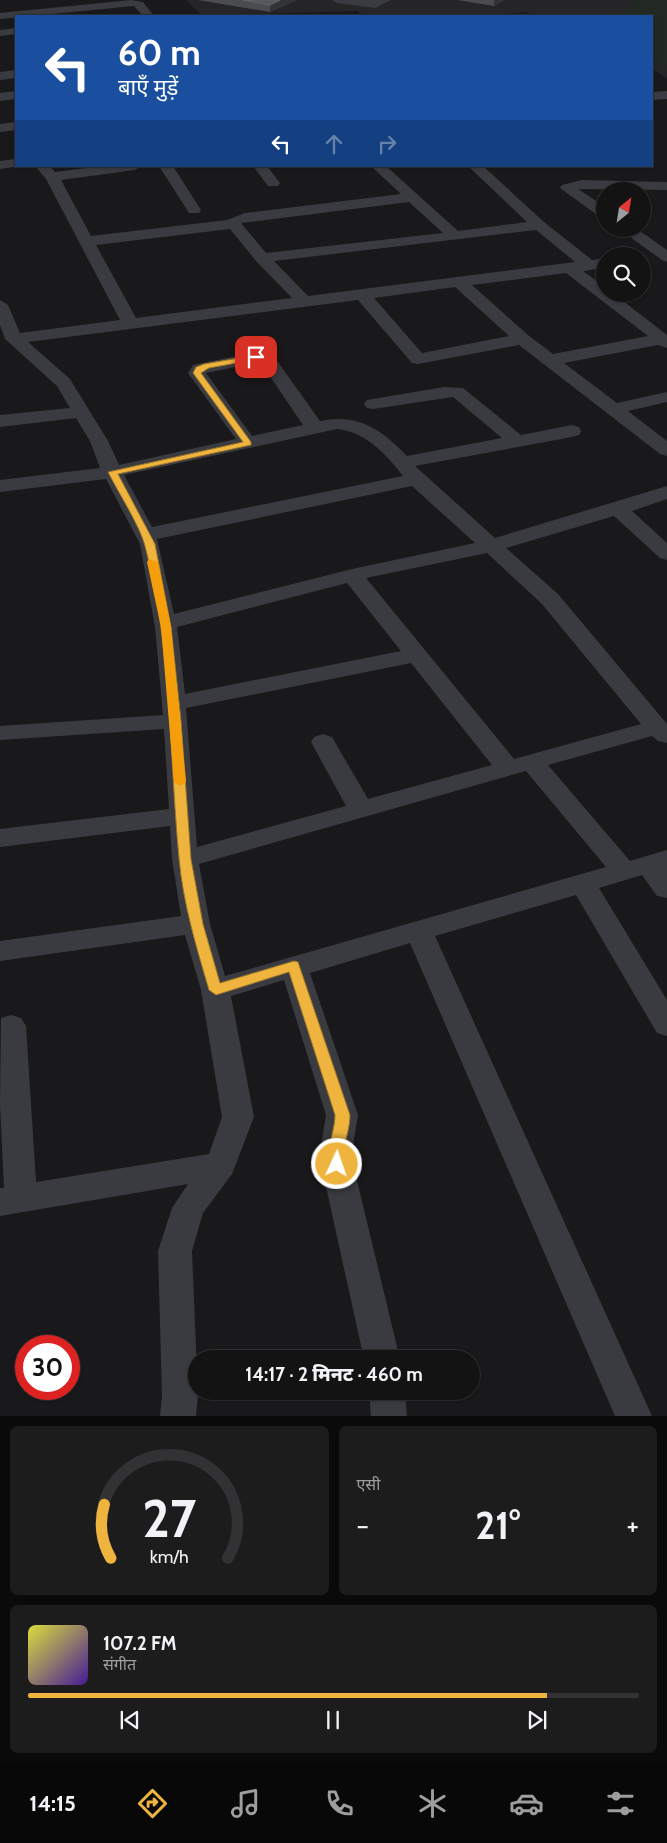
<!DOCTYPE html>
<html lang="hi">
<meta charset="utf-8">
<style>
:root{--surface:#131314;--page:#1c1c1d;--text:#f1f3f6;--muted:#9d9ea0;--line:#323234;--accent:#eeb43e}
body{margin:0;font-family:Cabin,"Noto Sans Devanagari",sans-serif;background:var(--page);color:var(--text);height:100vh;display:flex;flex-direction:column;font-size:19px;white-space:nowrap}
*{box-sizing:border-box;margin:0}
p{font-size:16px;color:var(--muted)}
.icon{flex:none;width:28px;height:28px;fill:none;stroke:currentColor;stroke-width:2;stroke-linecap:round;stroke-linejoin:round}
.map{position:relative;height:1416px;overflow:hidden}
.side{display:flex;flex-direction:column;gap:10px;padding:10px;background:#0a0a0b;flex:1}
.side>*{flex:none}
.top-card{position:absolute;left:15px;top:15px;width:638px;height:152px;border-radius:0px;box-shadow:0 1px 4px #0004,0 0 0 1px var(--line);background:#1a4fa0;color:#fff;overflow:hidden}
.needle{width:32px;rotate:30deg}
.buttons{position:absolute;left:596px;top:182px;display:grid;gap:10px}
.buttons a{display:grid;place-items:center;width:55px;height:55px;border-radius:50%;background:var(--surface);box-shadow:0 1px 4px #0004,0 0 0 1px var(--line);font-size:25px}
.speed{position:absolute;left:15px;top:1335px;display:flex;gap:10px;font-size:25px;font-weight:700;text-align:center}
.speed>*{display:grid;place-content:center;width:65px;height:65px;border-radius:50%;background:var(--surface);box-shadow:0 1px 4px #0004,0 0 0 1px var(--line);line-height:1}
.speed .limit{border:8px solid #d22;background:#fff;color:#111}
.pin{position:absolute;display:grid;place-items:center;width:42px;height:42px;color:#fff;margin:-21px;border-radius:10px;box-shadow:0 2px 8px #0006}
.me{position:absolute;width:55px;margin:-28px;rotate:3deg;stroke-linejoin:round;filter:drop-shadow(0 0 4px #0008)}
.turn{display:flex;align-items:center;gap:18px;height:105px;padding:0 20px;font-size:22px}
.turn .icon{width:65px;height:65px;stroke-width:2.5}
.turn b{display:block;font-size:35px;line-height:42px}
.lanes{display:flex;align-items:center;height:48px;padding:0 20px;background:#0003;justify-content:center;gap:25px;direction:ltr}
.lanes .off{opacity:.35}
.big{font-size:38px;font-weight:800;line-height:1.1}
.side .card{flex:1;display:flex;flex-direction:column;justify-content:center;gap:8px;min-width:0;padding:0 18px;border-radius:8px;background:var(--page)}
.side .dial{align-items:center;gap:0}
.dial svg{height:130px;overflow:visible;fill:none;stroke:var(--line);stroke-width:7;stroke-linecap:round;text-anchor:middle}
.dial text{fill:var(--text);stroke:none}
.song{display:flex;align-items:center;gap:15px}
.cover{width:60px;height:60px;border-radius:8px;background:linear-gradient(135deg,hsl(60 70% 55%),hsl(260 70% 35%))}
.played{height:5px;border-radius:2px;background:linear-gradient(90deg,var(--accent) 85%,var(--line) 85%)}
.keys{display:flex;justify-content:space-around;direction:ltr}
.heat{display:flex;justify-content:space-between;align-items:center;font-size:28px;direction:ltr}
.side .tiles{flex:1;display:grid;gap:10px;grid-template-columns:1fr 1fr}
.card:last-child{grid-column:span 2}
.trip{position:absolute;left:188px;top:1350px;width:292px;height:50px;border-radius:25px;background:var(--surface);box-shadow:0 1px 4px #0004,0 0 0 1px var(--line);font-weight:800;line-height:50px;text-align:center}
.tab-bar{display:flex;height:80px;justify-content:space-around;align-items:center;background:#080808;color:var(--muted)}
.tab-bar .icon{width:35px;height:35px}
.tab-bar .current{color:var(--accent)}
.tab-bar b{font-size:22px;color:var(--text)}
.map>svg:first-child{display:block}
.built{fill:#252528}
.green{fill:#212922}
.lines{fill:none;stroke-linecap:round;stroke-linejoin:round}
.minor{fill:#3a3b40;fill-rule:evenodd}
.wall{fill:#4a4c50}
.shaded-wall{fill:#323336}
.building{fill:#55565b;stroke:#62646a}
.route{fill:#eeb43e;stroke:#9b7528}
.slow{fill:#f59e0b}
</style>
<div class="map">
<svg width="667" height="1416" viewBox="0 0 667 1416">
<rect width="100%" height="100%" fill="#19191b"/>
<polygon class="built" points="186,0 667,0 667,78 651,68 651,16 531,16 526,12 494,16 364,16 357,11 202,16"/>
<polygon class="green" points="638,0 667,0 667,66 651,58 651,16 614,16"/>
<g class="lines">
<g class="minor">
<polygon points="131,0 143,2 154,16 143,16 134,6 0,19 0,13"/>
<polygon points="332,0 391,0 375,8 337,3"/>
<polygon points="16,28 16,34 0,36 0,30"/>
<polygon points="16,70 16,78 0,80 0,72"/>
<polygon points="16,91 16,99 0,101 0,93"/>
<polygon points="667,91 667,99 651,100 651,92"/>
<polygon points="16,122 16,130 0,132 0,124"/>
<polygon points="16,159 16,166 20,166 0,169 0,161"/>
<path d="M35 166H50L55 172 102 166H142L135 170 61 180 91 236 227 220 245 213 401 194 371 166H386L458 231 527 222 468 166H483L544 222 592 260 605 258V268L583 271 605 287V294H614L667 335V348L658 345 564 363 617 403 667 392V402L628 411 667 441V456L660 454 519 345 418 364 412 363 358 300 28 342 70 379 108 441 119 465 236 439 188 373 193 365 256 352 275 358 320 421C358 413 381 429 407 456L502 438 453 397 373 409 367 408 364 404 367 400 444 387 463 388 521 435 572 425 579 427 581 431 579 435 572 437 415 466 495 538 667 486V499L632 511 667 543V560L660 558 614 516 506 548 558 594 667 724V743L658 741 652 736 548 765 630 861 667 850V898L657 896 642 875 599 888 667 1000V1036L657 1033 576 895 435 936 652 1416H615L410 943 310 973 358 1115 352 1152 353 1164 400 1359H364L321 1164 320 1152 326 1115 284 980 231 996 254 1117 232 1174 203 1213 192 1251 198 1396 196 1416H160L162 1396 158 1251 172 1208 188 1184 0 1216V1188H4L0 1104 1 1018 11 1015 21 1018 26 1026 36 1182 209 1154 222 1117 201 990 185 935 0 961V941L181 916 172 859 170 826 0 847V829L169 809 164 729 0 740V726L163 715 155 627 140 544 106 479 0 492V480L100 468 90 441 76 418 0 427V415L70 408 57 386 5 339 0 325V300L8 305 20 333 120 320 46 179ZM409 202 443 233 266 253 241 223ZM230 229 256 261 292 298 136 318 96 245ZM536 230 575 262 308 296 274 261ZM566 273 648 336 553 354 528 335 472 285ZM455 287 509 336 422 353 374 298ZM255 363 263 366 303 425 252 436 206 373ZM337 429C366 432 386 454 403 476L152 527 124 475ZM412 486 475 543 352 569 174 614 157 539ZM487 553 542 604 641 724 514 759 366 578ZM347 583 401 651 185 694 177 627ZM411 663 492 765 368 799 332 737 323 734 314 737 311 742 346 806 197 847 186 708ZM526 771 606 867 225 976 210 924 199 864Z"/>
<polygon points="159,166 173,166 201,210 199,213 189,213"/>
<polygon points="253,166 267,166 280,183 278,186 268,186"/>
<polygon points="582,180 667,182 667,190 578,189 605,207 605,218 600,217 560,188 562,185"/>
<polygon points="619,229 637,229 667,250 667,262 662,260"/>
<polygon points="369,1391 405,1391 407,1416 371,1416"/>
</g>
</g>
<g class="wall">
<polygon points="198,0 297,0 270,12"/>
<polygon points="457,0 504,0 494,6"/>
</g>
<g class="shaded-wall">
<polygon points="280,0 297,0 270,12 270,5"/>
<polygon points="494,0 504,0 494,6"/>
</g>
<polygon class="building" points="243,0 280,0 270,5"/>
<path class="route" d="M256 355H259V359L209 368 201 373 251 442V445L118 474 155 544 171 627 181 721 191 859 203 924 220 983 294 961 298 962 350 1115C350 1128 345 1139 344 1152 343 1158 346 1162 343 1168L337 1170 332 1168C324 1152 335 1132 335 1115L289 972 216 995 209 990C196 946 183 903 179 858 169 754 172 648 145 546 140 526 118 492 108 472L243 442 193 373 196 367 204 364Z"/>
<polygon class="slow" points="149,559 158,562 171,627 186,782 180,786 174,782 161,627 147,562"/>
</svg>
<div class="buttons">
<a><svg class="needle" viewBox="-14 -14 28 28"><path d="M0-13l5 13h-10z" fill="#e53935"/><path d="M0 13l5-13h-10z" fill="#9d9ea0"/></svg></a>
<a><svg class="icon" aria-label="search" viewBox="0 0 24 24"><circle cx="10" cy="10" r="6"/><path d="M15 15l6 6"/></svg></a>
</div>
<div class="speed"><div class="limit">30</div></div>
<div class="pin" style="left:256px;top:357px;background:#d93025"><svg class="icon" aria-label="arrive" viewBox="0 0 24 24"><path d="M6 21V4h12l-3 4 3 4H6"/></svg></div>
<svg class="me" style="left:337px;top:1164px" viewBox="-20 -20 40 40"><circle r="17" fill="#eeb43e" stroke="#fff" stroke-width="3"/><path d="M0-11L8 9 0 5-8 9z" fill="#fff"/></svg>
<div class="trip">14:17 · 2 मिनट · 460 m</div>
<div class="top-card">
<div class="turn"><svg class="icon" aria-label="left" viewBox="0 0 24 24"><path d="M17 20v-9H6M10 6l-5 5 5 5"/></svg><div><b>60 m</b>बाएँ मुड़ें</div></div>
<div class="lanes"><svg class="icon" aria-label="left" viewBox="0 0 24 24"><path d="M17 20v-9H6M10 6l-5 5 5 5"/></svg><svg class="icon off" aria-label="ahead" viewBox="0 0 24 24"><path d="M12 20V5M6 11l6-6 6 6"/></svg><svg class="icon off" aria-label="right" viewBox="0 0 24 24"><path d="M7 20v-9h11M14 6l5 5-5 5"/></svg></div>
</div>
</div>
<section class="side">
<div class="tiles">
<div class="card dial"><svg viewBox="0 0 100 80">
<path d="M14 69A42 42 0 1 1 86 69"/>
<path d="M14 69A42 42 0 0 1 10 36" stroke="#eeb43e"/>
<text x="50" y="56" font-size="32" font-weight="700">27</text>
<text x="50" y="72" font-size="11">km/h</text>
</svg></div>
<div class="card"><p>एसी</p>
<div class="heat"><a>−</a><b class="big">21°</b><a>+</a></div>
</div>
<div class="card">
<div class="song"><i class="cover"></i><div><b>107.2 FM</b><p>संगीत</p></div></div>
<div class="played"></div>
<div class="keys"><svg class="icon" aria-label="previous" viewBox="0 0 24 24"><path d="M18 5L8 12l10 7zM5 5v14"/></svg><svg class="icon" aria-label="pause" viewBox="0 0 24 24"><path d="M8 5v14M16 5v14"/></svg><svg class="icon" aria-label="next" viewBox="0 0 24 24"><path d="M6 5l10 7-10 7zM19 5v14"/></svg></div>
</div>
</div>
</section>
<nav class="tab-bar">
<b>14:15</b>
<svg class="icon current" aria-label="directions" viewBox="0 0 24 24"><path d="M12 3l9 9-9 9-9-9zM9 14v-3h6M13 9l2 2-2 2"/></svg>
<svg class="icon" aria-label="music" viewBox="0 0 24 24"><path d="M9 18V5l10-2v13"/><circle cx="6" cy="18" r="3"/><circle cx="16" cy="16" r="3"/></svg>
<svg class="icon" aria-label="phone" viewBox="0 0 24 24"><path d="M5 4h4l2 5-3 2q2 4 5 5l2-3 5 2v4C11 20 4 13 5 4z"/></svg>
<svg class="icon" aria-label="climate" viewBox="0 0 24 24"><path d="M12 3v18M4 7l16 10M4 17L20 7"/></svg>
<svg class="icon" aria-label="car" viewBox="0 0 24 24"><path d="M5 17H2v-5l4-1 3-4h7l3 4 3 1v5h-3M9 17h6M6 11h13"/><circle cx="7" cy="17" r="2"/><circle cx="17" cy="17" r="2"/></svg>
<svg class="icon" aria-label="filters" viewBox="0 0 24 24"><path d="M4 7h16M4 17h16"/><circle cx="9" cy="7" r="2"/><circle cx="15" cy="17" r="2"/></svg>
</nav>
